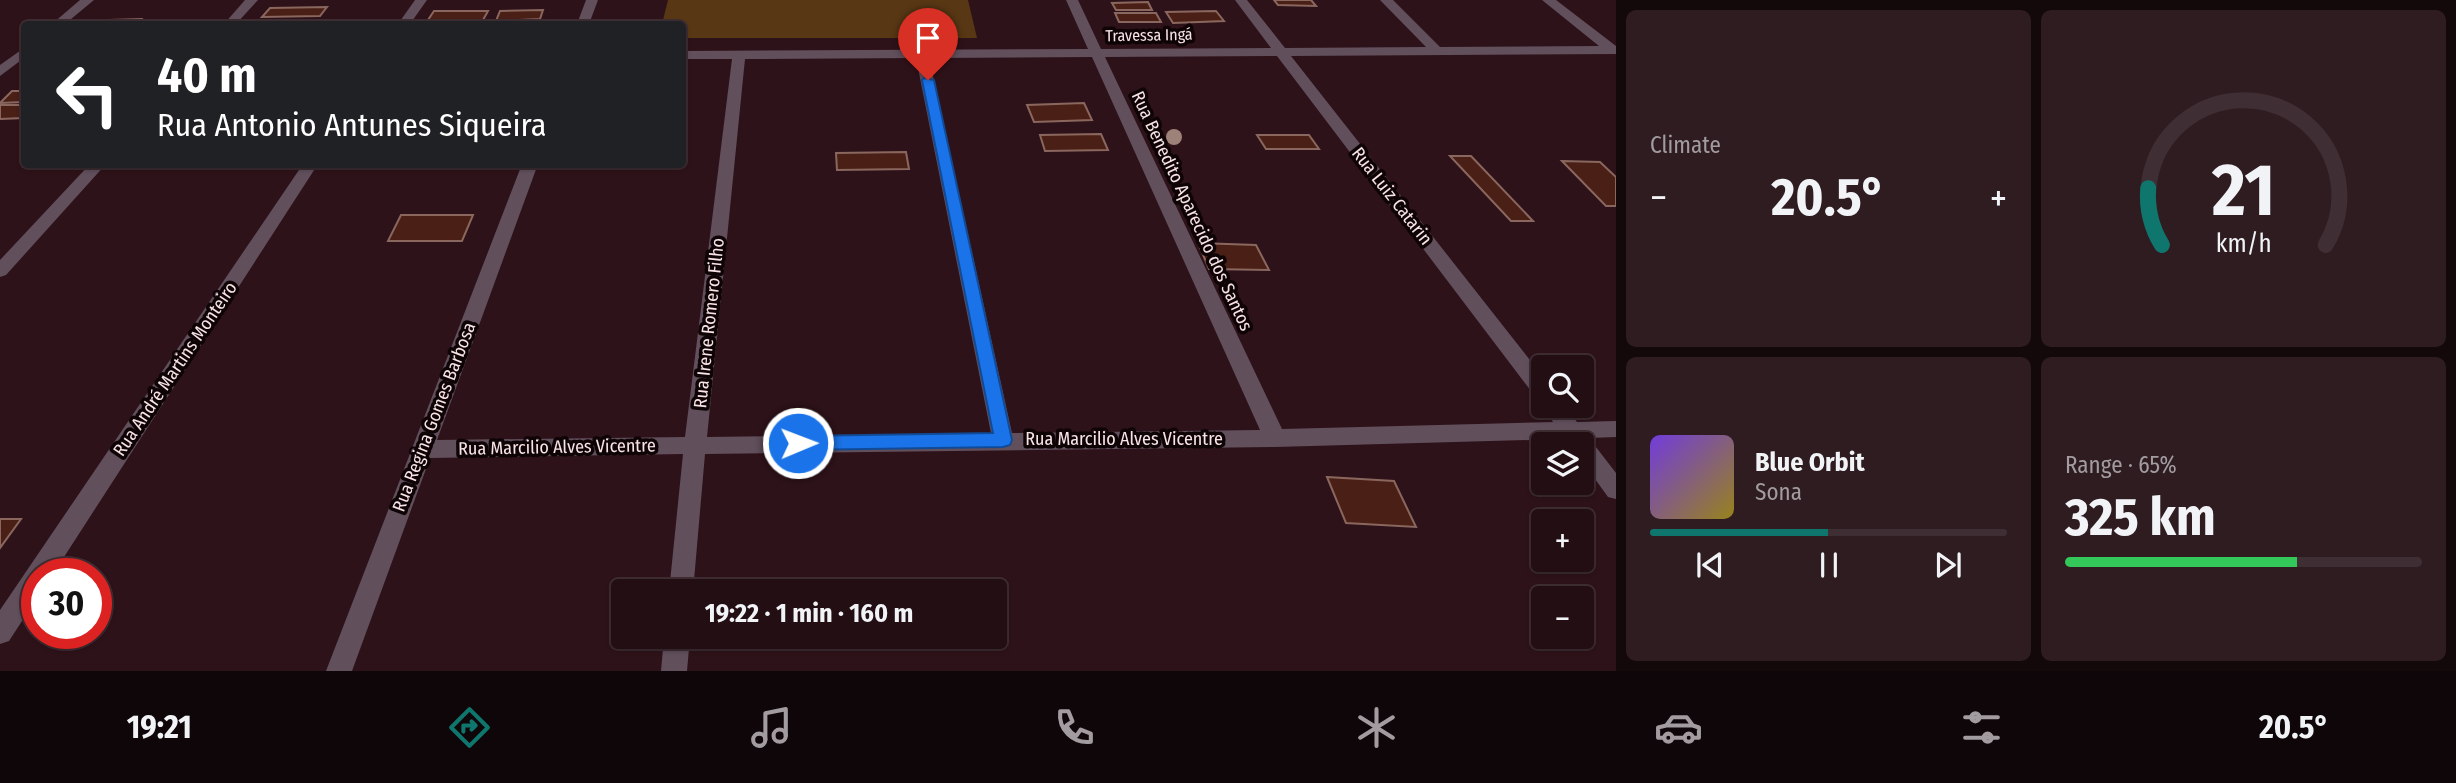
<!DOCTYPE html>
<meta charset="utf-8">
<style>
:root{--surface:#220e13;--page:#2e1c21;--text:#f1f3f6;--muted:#a29ca0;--line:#3f2e33;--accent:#0f766e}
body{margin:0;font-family:"Fira Sans Condensed",sans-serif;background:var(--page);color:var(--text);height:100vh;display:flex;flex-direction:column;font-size:26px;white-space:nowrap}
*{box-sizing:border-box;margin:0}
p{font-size:23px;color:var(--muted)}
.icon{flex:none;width:38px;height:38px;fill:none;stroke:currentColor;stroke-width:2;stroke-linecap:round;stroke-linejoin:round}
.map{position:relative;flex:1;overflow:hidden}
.panel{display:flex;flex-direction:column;gap:10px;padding:10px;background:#13080a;width:840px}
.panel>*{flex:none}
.hud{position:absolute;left:21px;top:21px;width:665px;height:147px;border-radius:7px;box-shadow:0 2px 5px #0004,0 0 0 2px var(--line);background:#202124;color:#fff;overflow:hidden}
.tools{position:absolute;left:1531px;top:355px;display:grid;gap:14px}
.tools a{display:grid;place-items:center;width:63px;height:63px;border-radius:7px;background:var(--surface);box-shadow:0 2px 5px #0004,0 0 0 2px var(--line);font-size:35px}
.speed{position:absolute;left:21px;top:558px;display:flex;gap:14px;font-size:35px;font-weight:700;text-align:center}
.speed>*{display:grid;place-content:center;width:91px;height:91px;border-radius:50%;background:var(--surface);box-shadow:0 2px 5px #0004,0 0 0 2px var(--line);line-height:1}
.speed .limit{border:10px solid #d22;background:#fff;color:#111}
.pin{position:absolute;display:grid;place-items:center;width:60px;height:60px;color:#fff;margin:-72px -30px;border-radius:50% 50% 50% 0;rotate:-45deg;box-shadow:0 0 7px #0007}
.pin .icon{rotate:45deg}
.me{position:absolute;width:77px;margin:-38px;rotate:89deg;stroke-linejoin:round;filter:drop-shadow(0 0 5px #0008)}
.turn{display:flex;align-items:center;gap:24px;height:147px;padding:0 21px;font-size:32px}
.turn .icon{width:91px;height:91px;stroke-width:2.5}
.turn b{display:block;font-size:49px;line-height:60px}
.big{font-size:52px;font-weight:700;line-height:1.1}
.panel .widget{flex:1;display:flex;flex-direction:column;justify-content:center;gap:10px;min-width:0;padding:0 24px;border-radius:10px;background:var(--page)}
.panel .dial{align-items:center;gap:0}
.dial svg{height:182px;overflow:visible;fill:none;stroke:var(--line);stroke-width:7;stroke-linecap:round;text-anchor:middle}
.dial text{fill:var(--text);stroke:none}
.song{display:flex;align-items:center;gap:21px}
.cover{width:84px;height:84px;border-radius:10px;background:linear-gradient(135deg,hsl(260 70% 55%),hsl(50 70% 35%))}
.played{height:7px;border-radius:4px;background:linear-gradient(90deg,var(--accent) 50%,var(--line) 50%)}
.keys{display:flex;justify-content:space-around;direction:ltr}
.heat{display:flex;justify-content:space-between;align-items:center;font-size:38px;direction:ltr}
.charge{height:10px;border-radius:5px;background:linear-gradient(90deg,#34c759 65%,var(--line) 0)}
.panel .tiles{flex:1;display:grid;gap:10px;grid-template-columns:repeat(2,1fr)}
.trip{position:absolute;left:611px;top:579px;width:396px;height:70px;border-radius:7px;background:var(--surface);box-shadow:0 2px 5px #0004,0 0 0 2px var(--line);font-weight:700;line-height:70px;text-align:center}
.tab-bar{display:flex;height:112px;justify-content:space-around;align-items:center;background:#0e0608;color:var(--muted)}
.tab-bar .icon{width:49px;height:49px}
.tab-bar .selected{color:var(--accent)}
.tab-bar b{font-size:32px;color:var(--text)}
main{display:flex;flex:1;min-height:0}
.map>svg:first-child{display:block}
.green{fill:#583714}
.building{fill:#4a1f15;stroke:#8a675e;stroke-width:2}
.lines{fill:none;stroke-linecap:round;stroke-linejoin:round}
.minor{fill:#614f5c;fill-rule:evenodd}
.tree{fill:#9c8279}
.route{fill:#1a73e8;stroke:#114b97;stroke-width:2}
.labels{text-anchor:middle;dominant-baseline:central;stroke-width:7;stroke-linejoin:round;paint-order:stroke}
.far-street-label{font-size:16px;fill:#f8e3e7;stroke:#0e0406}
.street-label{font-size:18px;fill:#f8e3e7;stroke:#0e0406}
</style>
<main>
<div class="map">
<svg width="1616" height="671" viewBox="0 0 1616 671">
<rect width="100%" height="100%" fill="#2e1219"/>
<polygon class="green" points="668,0 968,0 977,38 683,38 682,24 662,24"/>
<g class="building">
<polygon points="1274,0 1311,0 1316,6 1278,5"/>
<polygon points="1148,2 1152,10 1116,10 1112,3"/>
<polygon points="327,7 320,16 262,17 270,8"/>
<polygon points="543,10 540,19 496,21 500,11"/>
<polygon points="434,11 488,11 483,20 428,20"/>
<polygon points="1216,11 1224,21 1173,23 1166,12"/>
<polygon points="1115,13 1156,13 1161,22 1119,22"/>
<polygon points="141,19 136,24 105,24 109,20"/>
<polygon points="12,91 24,91 24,102 0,103"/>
<polygon points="1084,103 1092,120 1034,122 1027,105"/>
<polygon points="0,105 24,105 24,118 0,119"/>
<polygon points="1101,134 1108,150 1045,151 1040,135"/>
<polygon points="1257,135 1309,135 1319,149 1266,149"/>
<polygon points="906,152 909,169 837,170 836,153"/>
<polygon points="1450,156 1471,156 1533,221 1511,221"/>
<polygon points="1562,161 1600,162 1616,177 1616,206 1606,206"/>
<polygon points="401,215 473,215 462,241 388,241"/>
<polygon points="1198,243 1256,245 1269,270 1209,269"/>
<polygon points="1327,477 1394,481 1416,527 1346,523"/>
<polygon points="0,519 21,519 0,548"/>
</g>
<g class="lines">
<g class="minor">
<polygon points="80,0 94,0 65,24 52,24"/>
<polygon points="245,0 258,0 236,24 224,24"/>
<polygon points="415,0 427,0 410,24 398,24"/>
<polygon points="586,0 598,0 589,24 577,24"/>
<path d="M1066 0H1078L1101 49 1271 48 1235 0H1247L1285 48 1426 47 1380 0H1393L1440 47 1599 46 1542 0H1556L1616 46V54L1291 56 1544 378V401L1537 399 1277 56 1105 57 1282 429 1553 422 1543 406 1544 404 1565 406 1577 422 1616 421V437L1589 438 1616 473V499L1608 497 1582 461V444H1570L1566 439 1275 447 705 454 693 592H669L683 454 430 458 352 671H326L522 164H538L437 440 685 437 732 59H682V51L1088 49ZM1092 57 1260 430 1012 433 929 58ZM916 58 991 433 707 437 745 59Z"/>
<polygon points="24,48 24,58 0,76 0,65"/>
<polygon points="90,164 106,164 6,275 0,277 0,260"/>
<polygon points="303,164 318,164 53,574 37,574 37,598 9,641 0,644 0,610"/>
<polygon points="664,637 690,637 687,671 661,671"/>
</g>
</g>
<circle class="tree" cx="1174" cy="137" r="8"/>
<polygon class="route" points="924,78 934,80 1012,440 1010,445 1003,447 798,450 792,448 789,443 792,438 798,436 993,433 922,80"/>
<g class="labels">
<g class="far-street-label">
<text transform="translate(1149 35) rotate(-1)">Travessa Ingá</text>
</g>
<g class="street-label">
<text transform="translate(1392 196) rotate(52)">Rua Luiz Catarin</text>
<text transform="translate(1192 211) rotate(65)">Rua Benedito Aparecido dos Santos</text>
<text transform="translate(709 323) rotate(-84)">Rua Irene Romero Filho</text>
<text transform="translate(175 369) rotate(-56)">Rua André Martins Monteiro</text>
<text transform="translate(434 417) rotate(-69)">Rua Regina Gomes Barbosa</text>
<text x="1124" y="439">Rua Marcilio Alves Vicentre</text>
<text transform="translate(557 447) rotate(-1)">Rua Marcilio Alves Vicentre</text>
</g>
</g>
</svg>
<div class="tools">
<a><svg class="icon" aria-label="search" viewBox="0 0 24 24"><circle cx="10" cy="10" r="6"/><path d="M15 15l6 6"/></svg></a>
<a><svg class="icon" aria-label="layers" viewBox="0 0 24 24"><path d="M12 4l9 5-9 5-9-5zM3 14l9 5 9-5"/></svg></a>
<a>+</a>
<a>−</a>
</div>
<div class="speed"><div class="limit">30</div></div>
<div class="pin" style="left:928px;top:80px;background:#d93025"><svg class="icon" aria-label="arrive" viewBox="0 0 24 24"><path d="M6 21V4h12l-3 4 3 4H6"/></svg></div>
<svg class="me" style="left:798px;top:443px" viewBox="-20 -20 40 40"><circle r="17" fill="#1a73e8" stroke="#fff" stroke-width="3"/><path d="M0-11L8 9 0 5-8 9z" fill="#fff"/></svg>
<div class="trip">19:22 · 1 min · 160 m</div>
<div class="hud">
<div class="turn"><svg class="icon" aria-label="left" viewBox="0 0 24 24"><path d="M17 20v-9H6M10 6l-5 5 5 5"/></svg><div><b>40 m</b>Rua Antonio Antunes Siqueira</div></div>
</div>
</div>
<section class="panel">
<div class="tiles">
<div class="widget"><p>Climate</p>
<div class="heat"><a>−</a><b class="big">20.5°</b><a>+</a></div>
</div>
<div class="widget dial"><svg viewBox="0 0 100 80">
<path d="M14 69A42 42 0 1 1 86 69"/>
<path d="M14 69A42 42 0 0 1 8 44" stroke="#0f766e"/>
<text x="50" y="56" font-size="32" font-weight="700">21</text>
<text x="50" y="72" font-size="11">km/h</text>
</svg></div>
<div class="widget">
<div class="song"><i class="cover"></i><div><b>Blue Orbit</b><p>Sona</p></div></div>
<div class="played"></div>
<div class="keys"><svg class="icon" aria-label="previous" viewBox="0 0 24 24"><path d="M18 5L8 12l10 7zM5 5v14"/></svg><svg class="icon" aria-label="pause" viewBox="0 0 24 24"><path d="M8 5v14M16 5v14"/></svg><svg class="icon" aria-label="next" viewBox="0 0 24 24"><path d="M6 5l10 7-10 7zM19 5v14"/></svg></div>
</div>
<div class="widget"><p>Range · 65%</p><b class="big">325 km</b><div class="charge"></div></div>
</div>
</section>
</main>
<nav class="tab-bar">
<b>19:21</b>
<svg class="icon selected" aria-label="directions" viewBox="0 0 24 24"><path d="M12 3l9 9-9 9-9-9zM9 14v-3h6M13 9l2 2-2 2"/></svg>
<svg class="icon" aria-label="music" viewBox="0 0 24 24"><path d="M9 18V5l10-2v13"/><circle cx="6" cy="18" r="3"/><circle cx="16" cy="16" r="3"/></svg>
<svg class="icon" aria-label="phone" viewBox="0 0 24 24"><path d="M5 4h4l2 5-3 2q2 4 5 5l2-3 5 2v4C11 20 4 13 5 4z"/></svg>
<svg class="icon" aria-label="climate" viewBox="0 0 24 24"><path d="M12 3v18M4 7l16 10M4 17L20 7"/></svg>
<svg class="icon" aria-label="car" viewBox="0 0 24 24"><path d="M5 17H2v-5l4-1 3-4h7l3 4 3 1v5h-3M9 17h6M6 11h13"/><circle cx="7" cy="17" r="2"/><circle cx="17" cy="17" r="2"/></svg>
<svg class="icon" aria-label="filters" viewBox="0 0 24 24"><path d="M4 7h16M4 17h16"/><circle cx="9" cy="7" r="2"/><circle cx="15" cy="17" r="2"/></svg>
<b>20.5°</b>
</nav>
